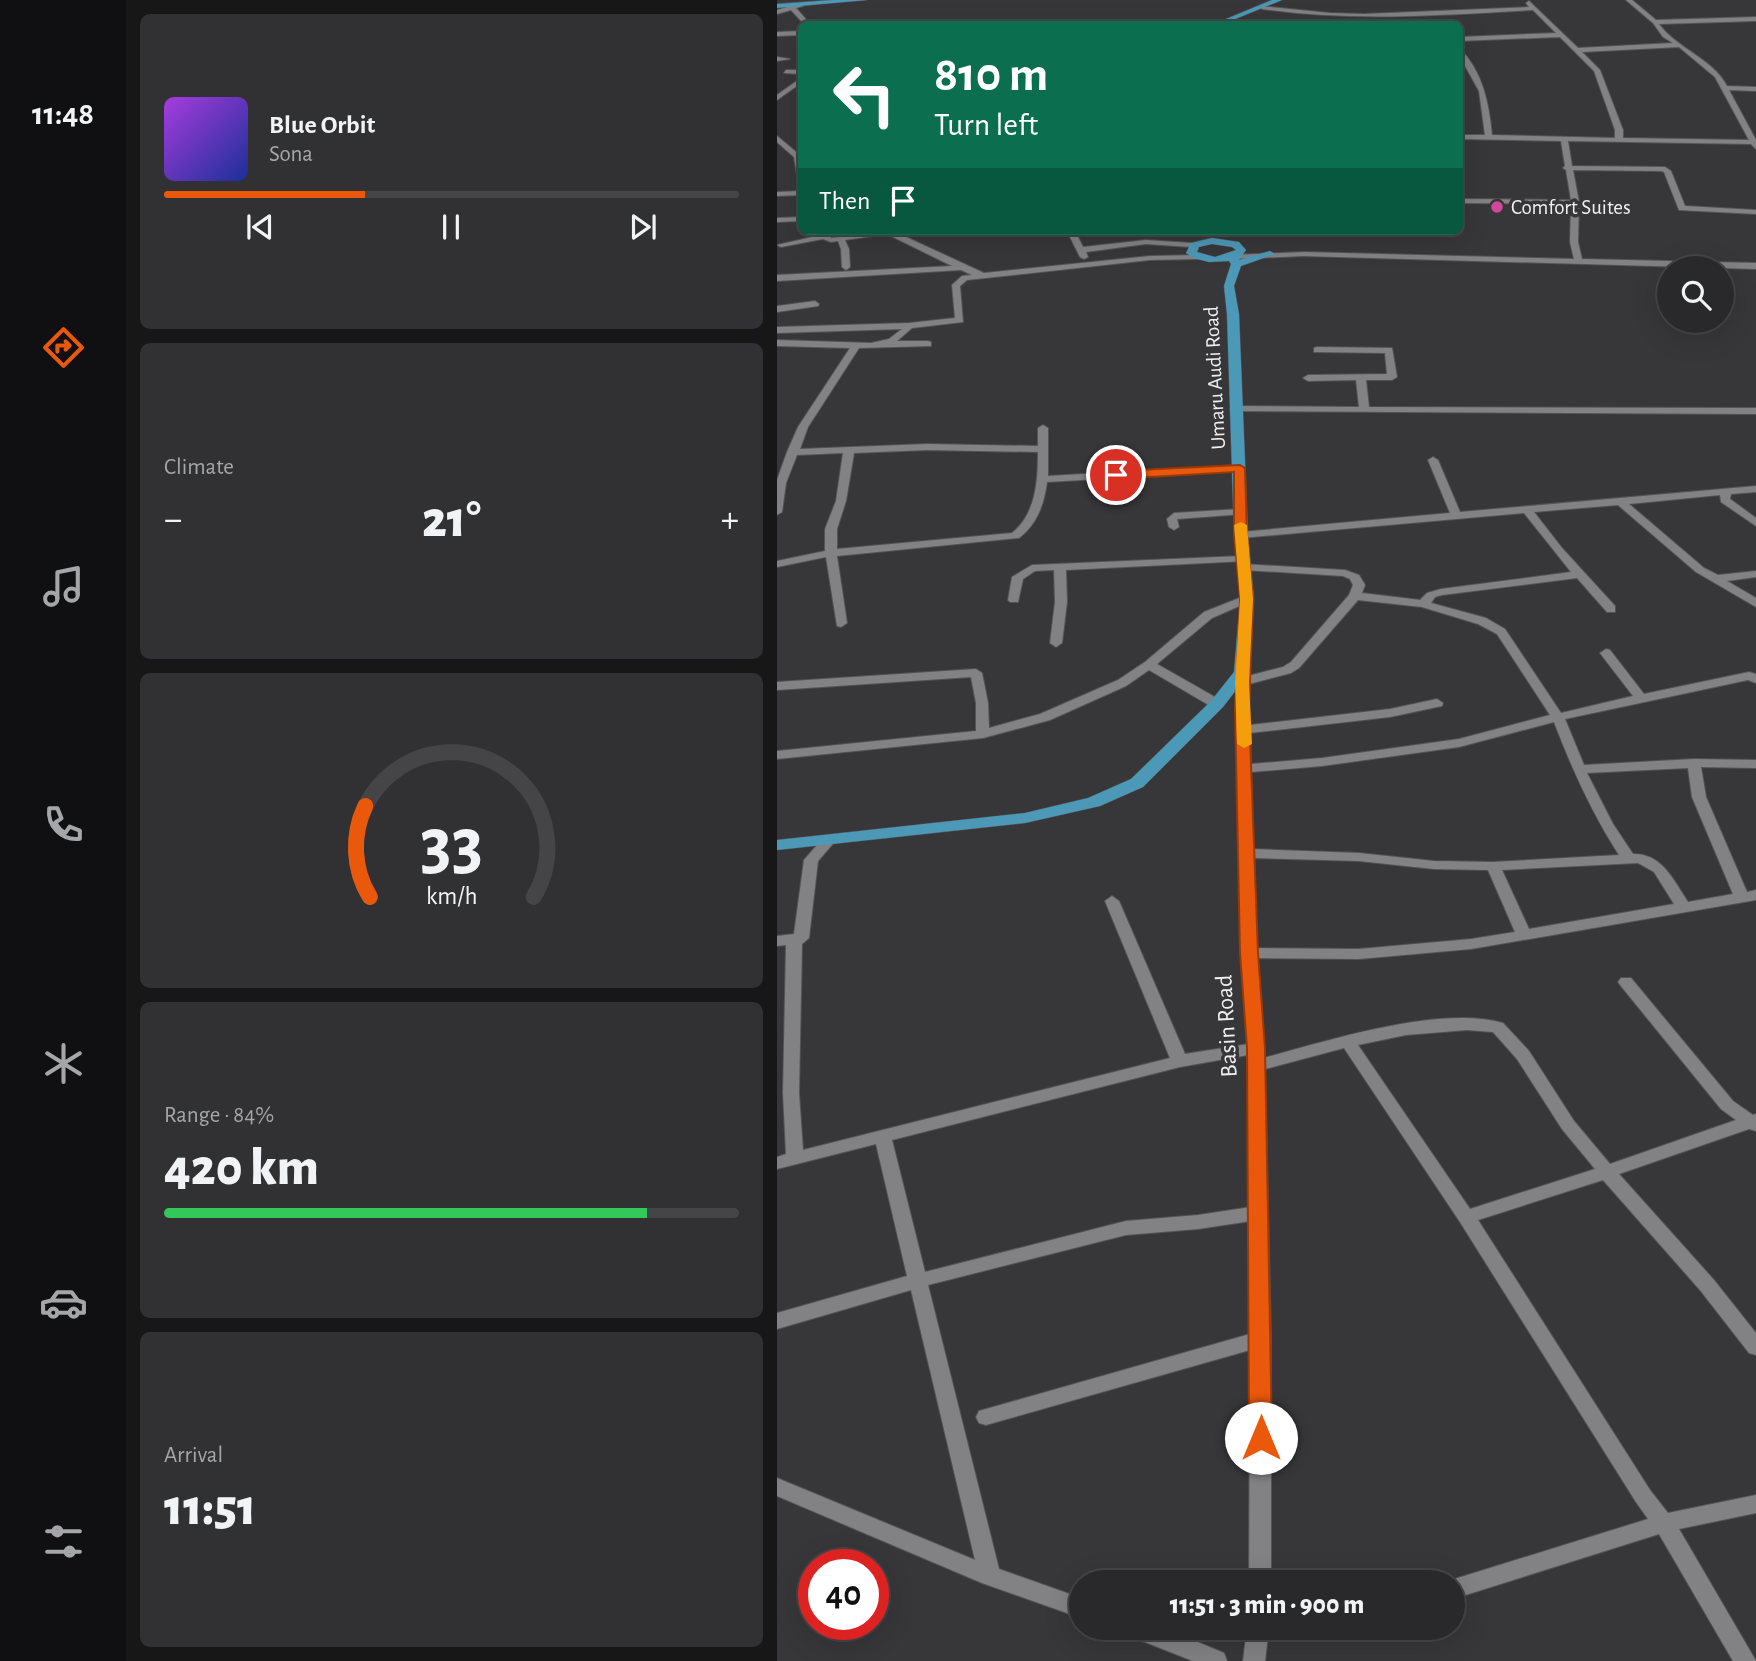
<!DOCTYPE html>
<meta charset="utf-8">
<style>
:root{--surface:#29292c;--page:#313134;--text:#f1f3f6;--muted:#a5a6a9;--line:#454548;--accent:#ea580c}
body{margin:0;font-family:"Alegreya Sans",sans-serif;background:var(--page);color:var(--text);height:100vh;display:flex;flex-direction:column;font-size:26px;white-space:nowrap}
*{box-sizing:border-box;margin:0}
p{font-size:23px;color:var(--muted)}
.icon{flex:none;width:38px;height:38px;fill:none;stroke:currentColor;stroke-width:2;stroke-linecap:round;stroke-linejoin:round}
.map{position:relative;flex:1;overflow:hidden}
.side{display:flex;flex-direction:column;gap:14px;padding:14px;background:#171718;width:651px}
.side>*{flex:none}
.top-card{position:absolute;left:21px;top:21px;width:665px;height:214px;border-radius:10px;box-shadow:0 7px 28px #0002,0 0 0 2px var(--line);background:#0b6e4f;color:#fff;overflow:hidden}
.controls{position:absolute;left:880px;top:256px;display:grid;gap:14px}
.controls a{display:grid;place-items:center;width:77px;height:77px;border-radius:50%;background:var(--surface);box-shadow:0 7px 28px #0002,0 0 0 2px var(--line);font-size:35px}
.speed{position:absolute;left:21px;top:1549px;display:flex;gap:14px;font-size:35px;font-weight:700;text-align:center}
.speed>*{display:grid;place-content:center;width:91px;height:91px;border-radius:50%;background:var(--surface);box-shadow:0 7px 28px #0002,0 0 0 2px var(--line);line-height:1}
.speed .limit{border:10px solid #d22;background:#fff;color:#111}
.pin{position:absolute;display:grid;place-items:center;width:60px;height:60px;color:#fff;margin:-30px;border:4px solid #fff;border-radius:50%;box-shadow:0 2px 7px #0007}
.me{position:absolute;width:77px;margin:-38px;rotate:0deg;stroke-linejoin:round;filter:drop-shadow(0 0 5px #0008)}
.turn{display:flex;align-items:center;gap:24px;height:147px;padding:0 21px;font-size:32px}
.turn .icon{width:91px;height:91px;stroke-width:2.5}
.turn b{display:block;font-size:49px;line-height:60px}
.then{display:flex;align-items:center;height:66px;padding:0 21px;background:#0003;gap:14px;font-size:26px}
.big{font-size:52px;font-weight:800;line-height:1.1}
.side .card{flex:1;display:flex;flex-direction:column;justify-content:center;gap:10px;min-width:0;padding:0 24px;border-radius:10px;background:var(--page)}
.side .dial{align-items:center;gap:0}
.dial svg{height:182px;overflow:visible;fill:none;stroke:var(--line);stroke-width:7;stroke-linecap:round;text-anchor:middle}
.dial text{fill:var(--text);stroke:none}
.song{display:flex;align-items:center;gap:21px}
.cover{width:84px;height:84px;border-radius:10px;background:linear-gradient(135deg,hsl(280 70% 55%),hsl(230 70% 35%))}
.played{height:7px;border-radius:4px;background:linear-gradient(90deg,var(--accent) 35%,var(--line) 35%)}
.keys{display:flex;justify-content:space-around;direction:ltr}
.heat{display:flex;justify-content:space-between;align-items:center;font-size:38px;direction:ltr}
.charge{height:10px;border-radius:5px;background:linear-gradient(90deg,#34c759 84%,var(--line) 0)}
.trip{position:absolute;left:292px;top:1570px;width:396px;height:70px;border-radius:35px;background:var(--surface);box-shadow:0 7px 28px #0002,0 0 0 2px var(--line);font-weight:800;line-height:70px;text-align:center}
main{display:flex;flex:1;min-height:0}
.dock{display:flex;flex-direction:column;width:126px;justify-content:space-around;align-items:center;background:#101012;color:var(--muted)}
.dock .icon{width:49px;height:49px}
.dock .active{color:var(--accent)}
.dock b{font-size:32px;color:var(--text)}
.map>svg:first-child{display:block}
.lines{fill:none;stroke-linecap:round;stroke-linejoin:round}
.minor-casing{stroke:#545457;stroke-width:2}
.major-casing{stroke:#545457;stroke-width:1}
.minor{fill:#828285;fill-rule:evenodd}
.major{fill:#4c98b7;fill-rule:evenodd}
.route{fill:#ea580c;stroke:#983908;stroke-width:2}
.slow{fill:#f59e0b}
.hotel-dot{fill:#d1479c;stroke:#37373a;stroke-width:2.5}
.labels{text-anchor:middle;dominant-baseline:central;stroke-width:7;stroke-linejoin:round;paint-order:stroke}
.far-poi-label{font-size:21px;fill:#efeff1;stroke:#37373a;text-anchor:start}
.far-street-label{font-size:21px;fill:#efeff1;stroke:#37373a}
.street-label{font-size:24px;fill:#efeff1;stroke:#37373a}
</style>
<main>
<nav class="dock">
<b>11:48</b>
<svg class="icon active" aria-label="directions" viewBox="0 0 24 24"><path d="M12 3l9 9-9 9-9-9zM9 14v-3h6M13 9l2 2-2 2"/></svg>
<svg class="icon" aria-label="music" viewBox="0 0 24 24"><path d="M9 18V5l10-2v13"/><circle cx="6" cy="18" r="3"/><circle cx="16" cy="16" r="3"/></svg>
<svg class="icon" aria-label="phone" viewBox="0 0 24 24"><path d="M5 4h4l2 5-3 2q2 4 5 5l2-3 5 2v4C11 20 4 13 5 4z"/></svg>
<svg class="icon" aria-label="climate" viewBox="0 0 24 24"><path d="M12 3v18M4 7l16 10M4 17L20 7"/></svg>
<svg class="icon" aria-label="car" viewBox="0 0 24 24"><path d="M5 17H2v-5l4-1 3-4h7l3 4 3 1v5h-3M9 17h6M6 11h13"/><circle cx="7" cy="17" r="2"/><circle cx="17" cy="17" r="2"/></svg>
<svg class="icon" aria-label="filters" viewBox="0 0 24 24"><path d="M4 7h16M4 17h16"/><circle cx="9" cy="7" r="2"/><circle cx="15" cy="17" r="2"/></svg>
</nav>
<section class="side">
<div class="card">
<div class="song"><i class="cover"></i><div><b>Blue Orbit</b><p>Sona</p></div></div>
<div class="played"></div>
<div class="keys"><svg class="icon" aria-label="previous" viewBox="0 0 24 24"><path d="M18 5L8 12l10 7zM5 5v14"/></svg><svg class="icon" aria-label="pause" viewBox="0 0 24 24"><path d="M8 5v14M16 5v14"/></svg><svg class="icon" aria-label="next" viewBox="0 0 24 24"><path d="M6 5l10 7-10 7zM19 5v14"/></svg></div>
</div>
<div class="card"><p>Climate</p>
<div class="heat"><a>−</a><b class="big">21°</b><a>+</a></div>
</div>
<div class="card dial"><svg viewBox="0 0 100 80">
<path d="M14 69A42 42 0 1 1 86 69"/>
<path d="M14 69A42 42 0 0 1 12 29" stroke="#ea580c"/>
<text x="50" y="56" font-size="32" font-weight="700">33</text>
<text x="50" y="72" font-size="11">km/h</text>
</svg></div>
<div class="card"><p>Range · 84%</p><b class="big">420 km</b><div class="charge"></div></div>
<div class="card"><p>Arrival</p><b class="big">11:51</b></div>
</section>
<div class="map">
<svg width="979" height="1661" viewBox="0 0 979 1661">
<rect width="100%" height="100%" fill="#37373a"/>
<g class="lines">
<defs>
<g id="minor">
<path d="M849 0H855L879 20 979 17V21L882 24C900 49 935 58 950 86L979 87V91L952 90 979 140V149L974 144 791 141 795 166 888 167 894 171 908 206 979 210V214L902 210 887 172 884 171 796 170 802 202 801 242 805 259 979 263V269L527 256 456 259 452 257 456 255 527 252 797 259 793 242 794 204 682 203V199L794 200 789 170 786 168 788 166 784 141 682 139V135H708L702 91 682 55V48C706 71 712 104 715 135L838 138V130L817 71 783 37 682 41V37L779 33 756 10C665 15 575 22 485 9L483 6 553 13 587 14 752 7 749 3 752 1 801 48 896 43 886 37 876 23ZM902 47 938 77 972 140 846 138V130L823 70 805 52Z"/>
<polygon points="24,3 26,6 19,8 33,24 27,24 14,10 0,14 0,10"/>
<polygon points="24,31 24,35 0,36 0,32"/>
<polygon points="0,57 13,59 0,61"/>
<polygon points="9,70 24,70 24,74 7,73"/>
<polygon points="24,78 24,83 0,100 0,95"/>
<polygon points="0,136 24,156 24,177 20,175 17,157 0,142"/>
<polygon points="24,191 24,195 0,196 0,192"/>
<polygon points="24,217 24,221 0,222 0,218"/>
<path d="M42 231H50L54 238 116 231 207 273 373 256 421 255 425 257 421 259 373 260 190 280 183 286 186 322 135 328 120 341H151L154 342V346L82 348 31 427 23 449 150 444 261 446V428L266 425 271 428V476L463 465 468 468 463 471 270 482C267 505 260 524 242 538L60 556 70 623 64 627 60 626 49 557 0 567V561L48 551V529L59 501 66 453 20 455 9 483 5 512 0 515V480L10 452 21 427 73 348 0 346V340L94 343 112 339 125 329 0 333V327L132 323 178 318 175 285 185 276 195 275 184 270 0 281V275L175 266 110 234 68 240 72 249 73 267 69 270 65 267 64 249 61 241 54 242 46 239 4 247 0 245 44 235ZM150 450 261 452C261 481 259 514 235 533L60 549V529L69 501 77 453Z"/>
<polygon points="290,231 298,231 306,247 369,240 414,243 418,245 414,247 369,244 309,252 311,257 307,259 303,257"/>
<polygon points="38,301 42,304 41,306 0,312 0,306"/>
<polygon points="540,347 615,348 620,377 615,380 589,380 592,407 979,408 979,414 455,411 453,409 458,406 582,407 579,380 531,381 526,378 531,375 610,374 608,353 537,352 537,348"/>
<path d="M656 457 661 460 683 512 979 486V492L954 494 953 499 979 518V526L944 502 943 495 852 504 927 568 941 575 979 571V577L950 581 979 598V607L919 572 841 505 757 512 785 548 838 606V612H830L800 578 665 595 658 597 654 603 709 618 728 629 784 713 856 696 823 653 829 649 833 650 867 694 972 672 979 674V683L971 680 788 719 807 765 917 759 979 760V768L924 767 929 797 970 892 979 890V900L694 949 582 959 480 958 487 1058C550 1041 663 1005 726 1023L752 1051 797 1121 833 1164 959 1120 944 1109 844 986 841 982 844 978H854L956 1101 976 1115 979 1114V1131L972 1129 842 1174 937 1280 979 1333V1355L972 1353 923 1290 826 1180 701 1220 873 1490 891 1513 979 1495V1513L902 1529 979 1661H956L882 1534 676 1599V1582H668L871 1519 859 1502 683 1222 567 1048 488 1069 494 1339V1582H472L473 1350 209 1425 202 1423 199 1417 202 1411 209 1409 473 1334 474 1221 421 1229 349 1235 151 1285 222 1569 304 1598V1618L205 1583 0 1496V1478L198 1560 134 1290 0 1329V1313L130 1276 99 1144 0 1169V1157L9 1154 6 1093 9 945 0 946V936L17 934 27 860 48 836H58L60 839 41 861 32 938 25 944 22 1093 26 1150 393 1058 328 901 335 896 342 901 408 1054 471 1044 464 953 459 672 461 669H469L471 676 506 667 514 662 572 595 576 585 573 579 566 576 466 570 460 567 466 564 568 570 582 575 588 585 585 593 643 600 650 593 664 589 794 572 747 513 464 538 458 535 464 532 673 513 651 460ZM581 600 645 607 701 624 720 634 773 715 682 739 545 758 474 764 473 733 613 717 665 706 666 703 660 699 613 709 473 725 472 684 514 673 522 668ZM777 722C795 769 815 813 842 855L716 862 657 861 582 853 476 849 474 772 545 766 682 747ZM911 768 915 797 956 894 911 902C897 881 885 853 856 854L836 824 810 773ZM477 858 582 861 657 869 711 870 738 932 694 939 582 949 479 948ZM861 863 877 872 897 904 752 929 725 870ZM690 1030 716 1032 740 1059 785 1129 818 1169 693 1209 581 1045 629 1035ZM471 1055 474 1207 421 1215 349 1221 148 1272 115 1140 403 1067Z"/>
<polygon points="463,509 468,512 467,514 400,519 402,527 397,530 392,527 390,519 397,513"/>
<polygon points="465,556 469,557 469,561 289,570 290,602 285,643 279,647 273,643 278,602 277,570 258,571 246,579 241,602 233,602 231,600 235,577 255,565"/>
<polygon points="470,595 476,599 474,601 435,618 380,664 445,701 446,704 445,707 435,707 372,670 349,686 273,720 206,738 0,759 0,751 199,731 199,703 194,677 0,690 0,682 199,669 205,673 211,703 212,728 263,714 341,680 368,662 427,612"/>
<polygon points="347,1628 387,1628 447,1653 450,1661 416,1661 350,1635"/>
<polygon points="470,1628 492,1628 488,1661 466,1661"/>
</g>
<g id="major">
<polygon points="55,0 90,0 0,8 0,4"/>
<polygon points="495,0 505,0 446,24 437,24"/>
<path d="M435 238 462 242 469 250 462 260 493 251 498 254 464 266 457 286 462 314 471 535 477 599 473 672 446 707 366 787 323 806 248 823 0 850V840L248 813 311 798 354 779 434 701 457 672 463 599 457 535 450 314 447 286 454 264 452 261 432 262 416 258 409 253 414 243ZM435 244 455 247 459 250 438 257 420 252 422 247Z"/>
</g>
</defs>
<use href="#minor" class="minor-casing"/>
<use href="#major" class="major-casing"/>
<use href="#minor" class="minor"/>
<use href="#major" class="major"/>
</g>
<polygon class="route" points="463,465 468,468 470,535 476,599 472,710 481,953 488,1048 495,1438 492,1445 484,1448 476,1445 472,1438 470,1048 463,953 458,710 463,599 457,535 457,472 339,479 333,475 339,471"/>
<polygon class="slow" points="464,522 470,525 476,599 472,682 475,744 467,748 460,744 458,682 463,599 457,525"/>
<circle class="hotel-dot" cx="720" cy="207" r="7"/>
<g class="labels">
<g class="far-poi-label">
<text x="734" y="207">Comfort Suites</text>
</g>
<g class="far-street-label">
<text transform="translate(438 378) rotate(-93)">Umaru Audi Road</text>
</g>
<g class="street-label">
<text transform="translate(450 1026) rotate(-93)">Basin Road</text>
</g>
</g>
</svg>
<div class="controls">
<a><svg class="icon" aria-label="search" viewBox="0 0 24 24"><circle cx="10" cy="10" r="6"/><path d="M15 15l6 6"/></svg></a>
</div>
<div class="speed"><div class="limit">40</div></div>
<div class="pin" style="left:339px;top:475px;background:#d93025"><svg class="icon" aria-label="arrive" viewBox="0 0 24 24"><path d="M6 21V4h12l-3 4 3 4H6"/></svg></div>
<svg class="me" style="left:484px;top:1438px" viewBox="-20 -20 40 40"><circle r="19" fill="#fff"/><path d="M0-13L10 11 0 6-10 11z" fill="#ea580c"/></svg>
<div class="trip">11:51 · 3 min · 900 m</div>
<div class="top-card">
<div class="turn"><svg class="icon" aria-label="left" viewBox="0 0 24 24"><path d="M17 20v-9H6M10 6l-5 5 5 5"/></svg><div><b>810 m</b>Turn left</div></div>
<div class="then">Then<svg class="icon" aria-label="arrive" viewBox="0 0 24 24"><path d="M6 21V4h12l-3 4 3 4H6"/></svg></div>
</div>
</div>
</main>
